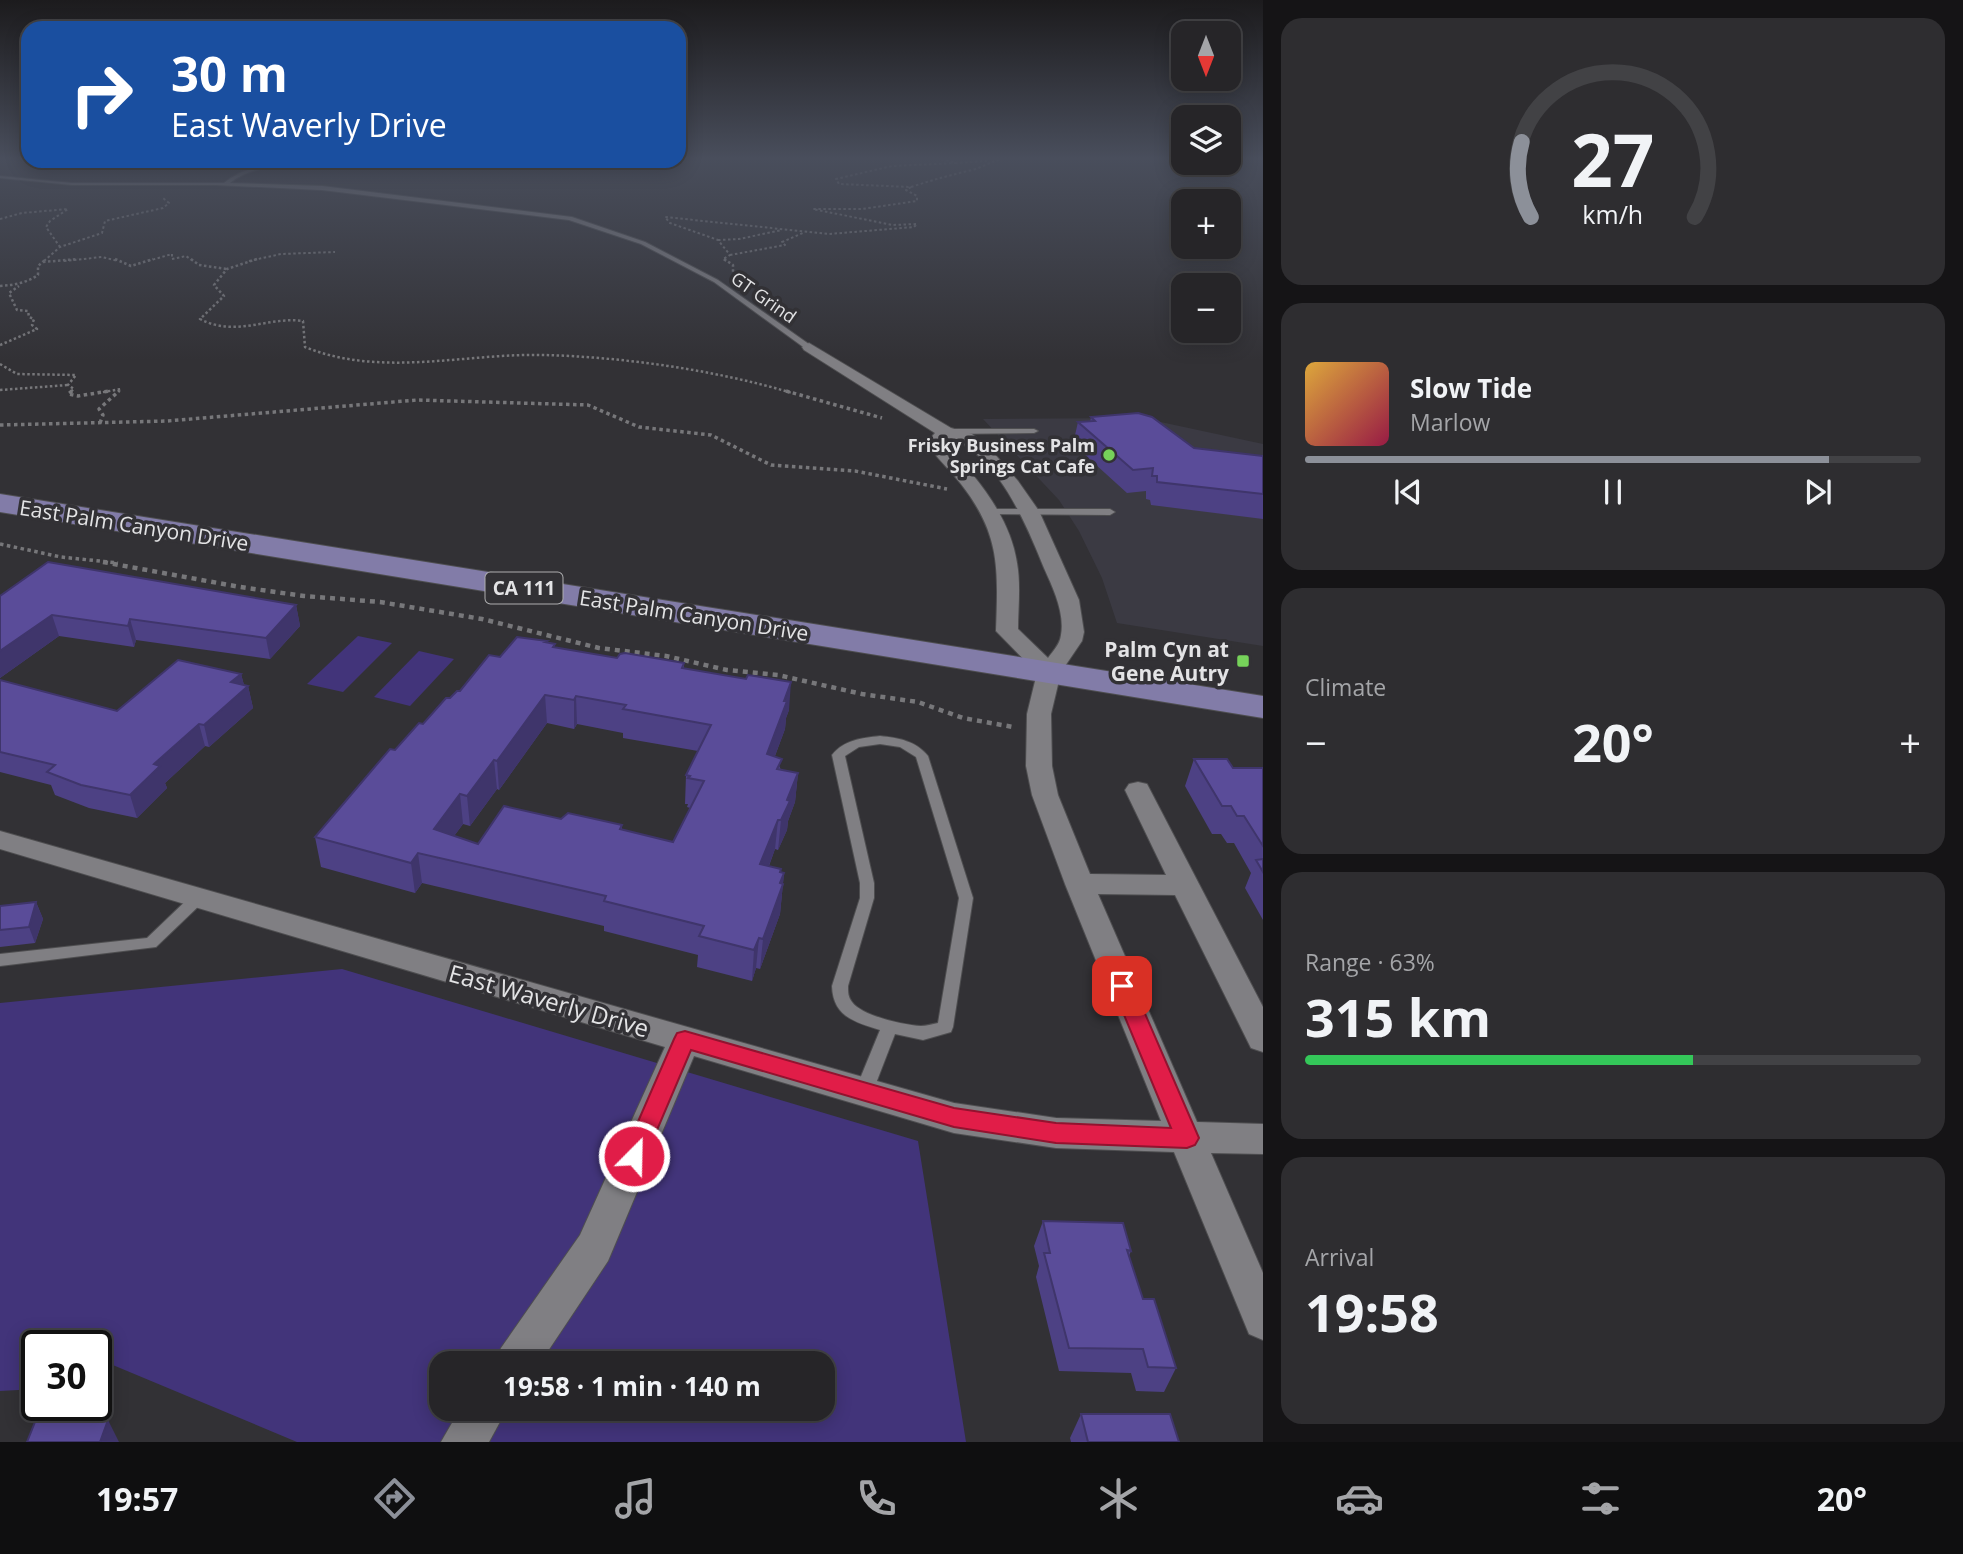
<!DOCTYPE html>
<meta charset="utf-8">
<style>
:root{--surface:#262528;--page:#2e2d30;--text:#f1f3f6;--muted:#a4a5a8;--line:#424245;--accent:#8c9099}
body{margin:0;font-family:"Open Sans",sans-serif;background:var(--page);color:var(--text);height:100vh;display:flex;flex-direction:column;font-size:26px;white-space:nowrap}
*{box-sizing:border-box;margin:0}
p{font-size:23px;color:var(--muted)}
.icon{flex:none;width:38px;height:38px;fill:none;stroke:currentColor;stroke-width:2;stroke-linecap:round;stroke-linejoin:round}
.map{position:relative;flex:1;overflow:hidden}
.panel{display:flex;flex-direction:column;gap:18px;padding:18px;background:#151416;width:700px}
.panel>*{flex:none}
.guide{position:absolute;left:21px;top:21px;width:665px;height:147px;border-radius:21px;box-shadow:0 4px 18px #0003,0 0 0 2px var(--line);background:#1a4fa0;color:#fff;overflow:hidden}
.needle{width:46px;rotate:180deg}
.tools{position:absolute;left:1171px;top:21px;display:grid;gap:14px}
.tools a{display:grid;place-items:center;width:70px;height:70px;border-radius:14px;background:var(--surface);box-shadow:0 4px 18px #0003,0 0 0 2px var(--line);font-size:35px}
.speed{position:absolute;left:21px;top:1330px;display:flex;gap:14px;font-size:35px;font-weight:700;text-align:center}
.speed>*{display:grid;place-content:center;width:91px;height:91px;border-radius:50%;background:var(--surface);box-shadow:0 4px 18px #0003,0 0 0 2px var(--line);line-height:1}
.speed .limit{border:4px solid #111;border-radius:10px;background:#fff;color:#111}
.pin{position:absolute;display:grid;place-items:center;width:60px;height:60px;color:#fff;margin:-30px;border-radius:14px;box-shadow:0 4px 10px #0006}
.me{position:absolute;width:77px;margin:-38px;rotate:23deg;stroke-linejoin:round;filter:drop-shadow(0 0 5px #0008)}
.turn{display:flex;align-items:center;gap:24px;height:147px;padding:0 35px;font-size:32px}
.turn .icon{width:91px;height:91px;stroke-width:2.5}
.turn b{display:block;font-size:49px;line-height:60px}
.big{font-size:52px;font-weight:700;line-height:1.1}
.panel .tile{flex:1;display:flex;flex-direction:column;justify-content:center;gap:10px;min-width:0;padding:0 24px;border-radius:21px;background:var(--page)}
.panel .dial{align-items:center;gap:0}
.dial svg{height:182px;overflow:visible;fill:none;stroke:var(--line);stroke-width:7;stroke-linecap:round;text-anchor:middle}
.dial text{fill:var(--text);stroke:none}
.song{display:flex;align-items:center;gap:21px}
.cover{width:84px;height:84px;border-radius:10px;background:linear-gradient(135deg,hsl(40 70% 55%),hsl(340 70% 35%))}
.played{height:7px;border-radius:4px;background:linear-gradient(90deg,var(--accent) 85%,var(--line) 85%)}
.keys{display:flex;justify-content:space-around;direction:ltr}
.heat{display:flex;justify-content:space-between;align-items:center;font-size:38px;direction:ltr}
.charge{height:10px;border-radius:5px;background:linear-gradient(90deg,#34c759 63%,var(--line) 0)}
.trip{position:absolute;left:429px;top:1351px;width:406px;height:70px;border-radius:21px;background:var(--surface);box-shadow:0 4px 18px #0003,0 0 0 2px var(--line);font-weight:700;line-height:70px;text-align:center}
.tab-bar{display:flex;height:112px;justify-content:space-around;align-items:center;background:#0f0f10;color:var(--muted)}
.tab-bar .icon{width:49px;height:49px}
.tab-bar .current{color:var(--accent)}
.tab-bar b{font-size:32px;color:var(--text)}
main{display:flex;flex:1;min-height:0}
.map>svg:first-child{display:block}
.built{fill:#3b3a43}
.green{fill:#42347a;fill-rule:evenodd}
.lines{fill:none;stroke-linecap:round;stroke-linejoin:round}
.lane-casing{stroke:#4e4e50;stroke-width:2}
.street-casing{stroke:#4e4e50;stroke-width:2}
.primary-casing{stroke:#4e4e50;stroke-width:2}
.path-far3{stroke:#77777a;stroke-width:2;stroke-dasharray:2.5 2.5;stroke-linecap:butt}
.path-far2{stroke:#77777a;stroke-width:2.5;stroke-dasharray:2.5 2.5;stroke-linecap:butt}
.path-far1{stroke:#77777a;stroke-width:3.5;stroke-dasharray:3.5 3.5;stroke-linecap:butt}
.path{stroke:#77777a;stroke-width:4.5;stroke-dasharray:5 5;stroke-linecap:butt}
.lane{fill:#807f83;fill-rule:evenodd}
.street{fill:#807f83;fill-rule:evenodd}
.primary{fill:#827ca8;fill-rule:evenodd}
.wall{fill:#4d4184;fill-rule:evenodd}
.shaded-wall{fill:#3f356b}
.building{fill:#5a4c99;stroke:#3f356b;stroke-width:2;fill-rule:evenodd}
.route{fill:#e11d48;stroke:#92132f;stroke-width:2}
.poi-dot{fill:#76d25a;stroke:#323135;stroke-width:2.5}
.labels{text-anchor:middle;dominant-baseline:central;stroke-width:7;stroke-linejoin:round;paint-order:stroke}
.far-street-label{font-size:18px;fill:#e3e3e5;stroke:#323135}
.far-poi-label{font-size:18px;font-weight:bold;fill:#e3e3e5;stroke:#323135;text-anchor:end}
.shield{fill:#323135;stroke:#aeaeb0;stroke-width:2}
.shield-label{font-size:19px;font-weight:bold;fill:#e3e3e5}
.street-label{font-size:21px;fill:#e3e3e5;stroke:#323135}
.poi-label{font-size:21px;font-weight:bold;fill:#e3e3e5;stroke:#323135;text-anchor:end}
.near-street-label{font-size:24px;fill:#e3e3e5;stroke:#323135}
</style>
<main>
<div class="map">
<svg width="1263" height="1442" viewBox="0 0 1263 1442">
<rect width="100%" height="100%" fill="#323135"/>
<polygon class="built" points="1142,418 1263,444 1263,646 1117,623 1102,578 1079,531 1059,500 983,419"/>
<g class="green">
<polygon points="358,636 392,643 343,692 307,684"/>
<polygon points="419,651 454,659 410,706 374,697"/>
<path d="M342 969 918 1141 966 1442H297L96 1358V1346H37V1389L0 1391V1003ZM441 1363H822V1409H441Z"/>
</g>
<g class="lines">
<defs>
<g id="lane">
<path d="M304 161H396C385 164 371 163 358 163 322 163 259 159 230 183L322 186 572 217 645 242 718 280 813 347 806 349 714 282 641 244 569 220 322 190 216 185H72L0 178V176L72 183H224C247 164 276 164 304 161Z"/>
<polygon points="950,429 1034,429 1038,431 1034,433 947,434 947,430"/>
<polygon points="988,509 1110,509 1115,512 1110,515 985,514 985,510"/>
<path d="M880 736C899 738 916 741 928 756L973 898 953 1027 951 1032 923 1040 895 1034 873 1091 870 1096 864 1098 858 1096 855 1091 880 1030C855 1022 833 1017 832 986L860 898V883L832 755C844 740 861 738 880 736ZM880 744 900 747 916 757 959 898 938 1023C932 1024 926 1026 921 1026 904 1025 862 1016 852 1002 848 997 848 992 848 986L874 898V883L845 756 859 747Z"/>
<polygon points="198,893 203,894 205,898 203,902 156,947 0,966 0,954 147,938 193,894"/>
</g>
<g id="street">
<path d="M809 343 951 428 972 434 992 451 1018 481 1039 511 1079 600 1084 632 1082 641 1061 672 1051 714 1052 766 1058 795 1090 874 1166 875 1125 790 1129 784 1138 782 1147 784 1263 1007V1052L1251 1048 1175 895 1098 894 1197 1122 1263 1124V1154L1211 1153 1263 1273V1340L1249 1334 1174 1152 1056 1148 954 1133 694 1056 608 1261 540 1363H495L501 1348 580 1235 665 1047 0 849V831L954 1103 1056 1118 1161 1121 1065 884 1032 795 1026 766 1027 714 1037 673 996 631C998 570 1001 535 961 484 950 470 936 457 926 443L935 433 804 350 802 347ZM948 438C997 452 1027 526 1044 568 1053 588 1065 613 1061 635 1060 644 1053 651 1048 658L1018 629C1018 608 1021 585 1017 563 1010 516 976 476 944 443Z"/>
<polygon points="460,1409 507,1409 489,1442 441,1442"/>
</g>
<polygon id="primary" points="0,494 1263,696 1263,718 0,512"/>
</defs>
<use href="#lane" class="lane-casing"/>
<use href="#street" class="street-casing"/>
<use href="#primary" class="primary-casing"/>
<g class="path-far3">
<polyline points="1172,159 1183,159"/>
<polyline points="1228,159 1233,159"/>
<polyline points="955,163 987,161"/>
<path d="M911 187C932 180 951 175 972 170 984 167 992 160 1005 159"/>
<polyline points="0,219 22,213 68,209 50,221 46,227 60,247"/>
<polyline points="718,240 739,239 782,230"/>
<polyline points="730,255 785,245 782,242 803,233"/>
<polyline points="44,261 60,247 102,233 105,221 163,208 169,203 163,198"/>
<polyline points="64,261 102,257 118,261"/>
<polyline points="148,261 172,254 172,259 186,256 193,261"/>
<polyline points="249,261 281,254 335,252"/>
<polyline points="726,261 723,259 730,255 718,240 670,223 665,217 829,234 914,227 917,224 892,225 813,209 862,209 917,201 917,196 906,190 911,187 839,184 836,179 892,166 956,163 940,159"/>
</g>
<g class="path-far2">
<polyline points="115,259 131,266 153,259"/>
<polyline points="191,259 199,265 227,269"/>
<path d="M257 259 227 269 214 285 224 296 200 319C236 338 268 316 303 321L305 347C381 378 465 353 544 355 623 357 716 370 792 393"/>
<polyline points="724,259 733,265 733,273"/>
<polyline points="43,262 78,259"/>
<path d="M0 286C14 285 26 283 38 275V266L46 259"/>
<polyline points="0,345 37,329 32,325 34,319 29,317 28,311 17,310 9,293 19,286"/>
<polyline points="0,364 17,374 76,375 68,385 74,389 69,393"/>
<polyline points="0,390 68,385"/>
<polyline points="98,393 121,389 117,393"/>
</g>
<g class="path-far1">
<polyline points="72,391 68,394 78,396 109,391"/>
<polyline points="786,391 882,418"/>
<polyline points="100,423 103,415 99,409 119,391"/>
<polyline points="0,425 167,421 417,400 588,405 639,427 711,435 771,465 855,471 947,489"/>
<polyline points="0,544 61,557 118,563"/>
</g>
<polyline class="path" points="103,562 240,587 304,596 380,602 482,619 599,648 666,656 727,670 778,675 862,694 918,702 963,718 1013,727"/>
<use href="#lane" class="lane"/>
<use href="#street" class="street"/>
<use href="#primary" class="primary"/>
</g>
<g class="wall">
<polygon points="1091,417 1194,448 1263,456 1263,519 1151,505 1150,500 1146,499 1146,491 1127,493 1073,444 1078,422 1090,422"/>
<polygon points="0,596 296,605 300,626 270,659 136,640 134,647 59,636 0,678"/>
<path d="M547 643 555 647 617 658 684 663V668L789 710 786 718 785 729 775 756 781 770 798 773 795 802 788 821 787 830 778 850 775 849 769 866 784 873 780 914 760 969 756 968 752 981 697 967 698 955 604 931V926L422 883 415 893 321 867 315 837 395 750 450 698 460 691ZM547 723 574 729 577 724 623 733V738L698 751 686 775 685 804H688L687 807 690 808 673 842 622 830V825L561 819 478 844 454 836 463 824 470 826 497 789 499 790Z"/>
<polygon points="241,674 244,685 248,686 253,708 209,747 205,746 165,783 167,788 137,818 89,808 55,795 51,785 0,772 0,680 117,711"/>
<polygon points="1194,759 1233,768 1263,768 1263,920 1245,888 1251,873 1234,843 1227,843 1221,834 1212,834 1185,786"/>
<polygon points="36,902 43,919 35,943 0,947 0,906"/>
<polygon points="1043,1221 1131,1251 1129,1256 1143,1299 1176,1368 1164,1392 1136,1391 1131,1373 1059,1371 1036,1277 1039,1266 1034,1246"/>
<polygon points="1081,1414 1179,1442 1071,1442 1070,1438"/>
</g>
<g class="shaded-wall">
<polygon points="296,605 300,626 270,659 266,638"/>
<polygon points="52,615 59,636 0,678 0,651"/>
<polygon points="130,619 136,640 134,647 128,626"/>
<polygon points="241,674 245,689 248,686 253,708 209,747 204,725 231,682"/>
<polygon points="791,682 789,710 786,718 785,729 765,782 767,754"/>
<polygon points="545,695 547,723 499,790 497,761"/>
<polygon points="576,696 577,724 574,729 574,700"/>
<polygon points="199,724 205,746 165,783 167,788 137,818 130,795 154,764"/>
<polygon points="494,760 497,789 470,826 467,796"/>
<polygon points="798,773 795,802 788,821 787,830 778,850 781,820 787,800"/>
<polygon points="460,794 463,824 437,859 434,829"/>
<polygon points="778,820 775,849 758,894 760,864"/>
<polygon points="418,853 422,883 415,893 411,863"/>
<polygon points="784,873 780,914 760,969 763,939 779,895 780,883"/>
<polygon points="36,902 43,919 35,943 29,927"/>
<polygon points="759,938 756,968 752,981 754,950"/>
<polygon points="108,1420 119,1442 100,1442"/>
</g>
<g class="building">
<polygon points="1138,413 1152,417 1194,448 1263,456 1263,494 1157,482 1157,476 1152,476 1153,468 1133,470 1078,422 1095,421 1091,417"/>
<polygon points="48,562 296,605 266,638 130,619 128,626 52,615 0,651 0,596"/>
<path d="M517 637 547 641 545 642 555 644 553 647 617 658 620 654 625 653 684 663 682 668 746 679 748 675 791 682 784 701H787L767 754 782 759 777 769 798 773 787 800 790 801 781 820H778L760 864 781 869 780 872 784 873 780 883 783 884 763 939 759 938 754 950 699 936 704 926 604 901 606 896 418 853 411 863 315 837 390 749 395 750 419 723 423 724 446 698H450L457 691H460L489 655 500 657ZM545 695 574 700 576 696 626 705 623 709 711 725 686 775 690 776 688 778 704 781 673 842 620 829 622 825 568 813 561 819 504 806 478 844 434 829 460 794 467 796 494 760 497 761Z"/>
<polygon points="178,660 241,674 231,682 248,686 204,725 199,724 154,764 160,766 130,795 81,785 47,772 55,765 0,752 0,680 117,711"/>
<polygon points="1194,759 1227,759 1233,768 1263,768 1263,846 1244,816 1237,816 1231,806 1222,806"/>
<polygon points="1263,859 1263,872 1256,860"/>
<polygon points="36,902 29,927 0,930 0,906"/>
<polygon points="1043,1221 1123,1223 1131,1251 1127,1250 1143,1299 1154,1299 1176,1368 1148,1367 1143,1349 1069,1348 1044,1253 1050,1253"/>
<polygon points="1081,1414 1170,1414 1179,1442 1088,1442"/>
<polygon points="37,1417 108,1420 100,1442 27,1442"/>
</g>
<linearGradient id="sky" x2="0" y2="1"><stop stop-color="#1c1b1d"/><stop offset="0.44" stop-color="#494e5c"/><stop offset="1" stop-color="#494e5c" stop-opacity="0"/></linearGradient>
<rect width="1263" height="360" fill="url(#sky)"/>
<polygon class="route" points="1122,978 1130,980 1133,986 1199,1138 1195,1145 1187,1148 1056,1143 954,1127 691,1050 643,1163 634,1166 626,1163 623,1156 674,1039 677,1033 685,1031 954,1108 1056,1123 1171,1128 1112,986 1115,980"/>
<g class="poi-dot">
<circle cx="1109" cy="455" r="7"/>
<rect x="1236" y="654" width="14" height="14" rx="3.5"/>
</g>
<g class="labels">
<g class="far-street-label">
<text transform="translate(764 297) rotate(35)">GT Grind</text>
</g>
<g class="far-poi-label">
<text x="1095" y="445">Frisky Business Palm<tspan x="1095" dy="21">Springs Cat Cafe</tspan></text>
</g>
<rect class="shield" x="485.5" y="572.5" width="77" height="31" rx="5"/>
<g class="shield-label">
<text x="524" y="588">CA 111</text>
</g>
<g class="street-label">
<text transform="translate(134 525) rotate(9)">East Palm Canyon Drive</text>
<text transform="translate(694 615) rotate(9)">East Palm Canyon Drive</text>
</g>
<g class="poi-label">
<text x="1229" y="649">Palm Cyn at<tspan x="1229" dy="24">Gene Autry</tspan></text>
</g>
<g class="near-street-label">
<text transform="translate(549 1000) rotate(16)">East Waverly Drive</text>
</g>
</g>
</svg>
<div class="tools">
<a><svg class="needle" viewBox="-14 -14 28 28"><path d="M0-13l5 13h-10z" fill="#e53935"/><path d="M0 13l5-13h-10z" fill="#a4a5a8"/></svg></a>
<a><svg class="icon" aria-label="layers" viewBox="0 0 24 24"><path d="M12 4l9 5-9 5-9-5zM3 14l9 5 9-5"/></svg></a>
<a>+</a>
<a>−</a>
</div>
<div class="speed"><div class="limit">30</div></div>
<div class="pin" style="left:1122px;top:986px;background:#d93025"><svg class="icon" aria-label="arrive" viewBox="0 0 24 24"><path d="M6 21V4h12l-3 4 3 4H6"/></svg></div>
<svg class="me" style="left:634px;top:1156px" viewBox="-20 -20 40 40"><circle r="17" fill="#e11d48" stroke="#fff" stroke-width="3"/><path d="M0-11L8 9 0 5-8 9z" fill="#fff"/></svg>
<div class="trip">19:58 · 1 min · 140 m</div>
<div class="guide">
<div class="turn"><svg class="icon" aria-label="right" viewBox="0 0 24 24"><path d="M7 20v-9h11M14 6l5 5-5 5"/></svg><div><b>30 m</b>East Waverly Drive</div></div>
</div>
</div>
<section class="panel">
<div class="tile dial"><svg viewBox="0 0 100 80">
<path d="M14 69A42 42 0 1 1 86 69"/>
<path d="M14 69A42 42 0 0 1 10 36" stroke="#8c9099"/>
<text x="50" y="56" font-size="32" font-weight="700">27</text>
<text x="50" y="72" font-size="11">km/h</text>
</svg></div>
<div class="tile">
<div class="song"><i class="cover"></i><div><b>Slow Tide</b><p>Marlow</p></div></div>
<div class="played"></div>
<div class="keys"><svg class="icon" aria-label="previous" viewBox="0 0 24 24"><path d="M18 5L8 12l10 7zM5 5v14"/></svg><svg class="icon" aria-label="pause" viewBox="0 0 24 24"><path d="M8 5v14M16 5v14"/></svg><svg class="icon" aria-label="next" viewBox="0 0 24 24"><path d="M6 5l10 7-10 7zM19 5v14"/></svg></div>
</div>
<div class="tile"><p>Climate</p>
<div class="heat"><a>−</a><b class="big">20°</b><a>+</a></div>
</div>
<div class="tile"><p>Range · 63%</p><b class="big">315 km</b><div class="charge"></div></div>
<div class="tile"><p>Arrival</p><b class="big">19:58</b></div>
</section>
</main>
<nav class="tab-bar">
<b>19:57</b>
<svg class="icon current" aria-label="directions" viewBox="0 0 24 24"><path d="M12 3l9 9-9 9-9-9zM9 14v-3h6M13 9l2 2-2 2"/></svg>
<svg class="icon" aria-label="music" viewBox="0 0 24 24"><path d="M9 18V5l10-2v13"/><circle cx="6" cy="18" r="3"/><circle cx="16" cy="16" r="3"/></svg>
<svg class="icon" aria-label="phone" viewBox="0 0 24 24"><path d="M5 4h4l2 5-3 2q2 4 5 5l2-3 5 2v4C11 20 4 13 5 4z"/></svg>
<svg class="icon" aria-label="climate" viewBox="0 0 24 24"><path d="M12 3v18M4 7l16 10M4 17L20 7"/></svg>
<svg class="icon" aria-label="car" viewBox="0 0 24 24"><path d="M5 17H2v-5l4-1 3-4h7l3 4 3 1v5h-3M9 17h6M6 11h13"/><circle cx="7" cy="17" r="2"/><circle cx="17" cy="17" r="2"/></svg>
<svg class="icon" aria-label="filters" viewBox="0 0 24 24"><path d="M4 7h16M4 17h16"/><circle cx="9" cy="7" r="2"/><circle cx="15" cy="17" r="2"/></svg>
<b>20°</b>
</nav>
